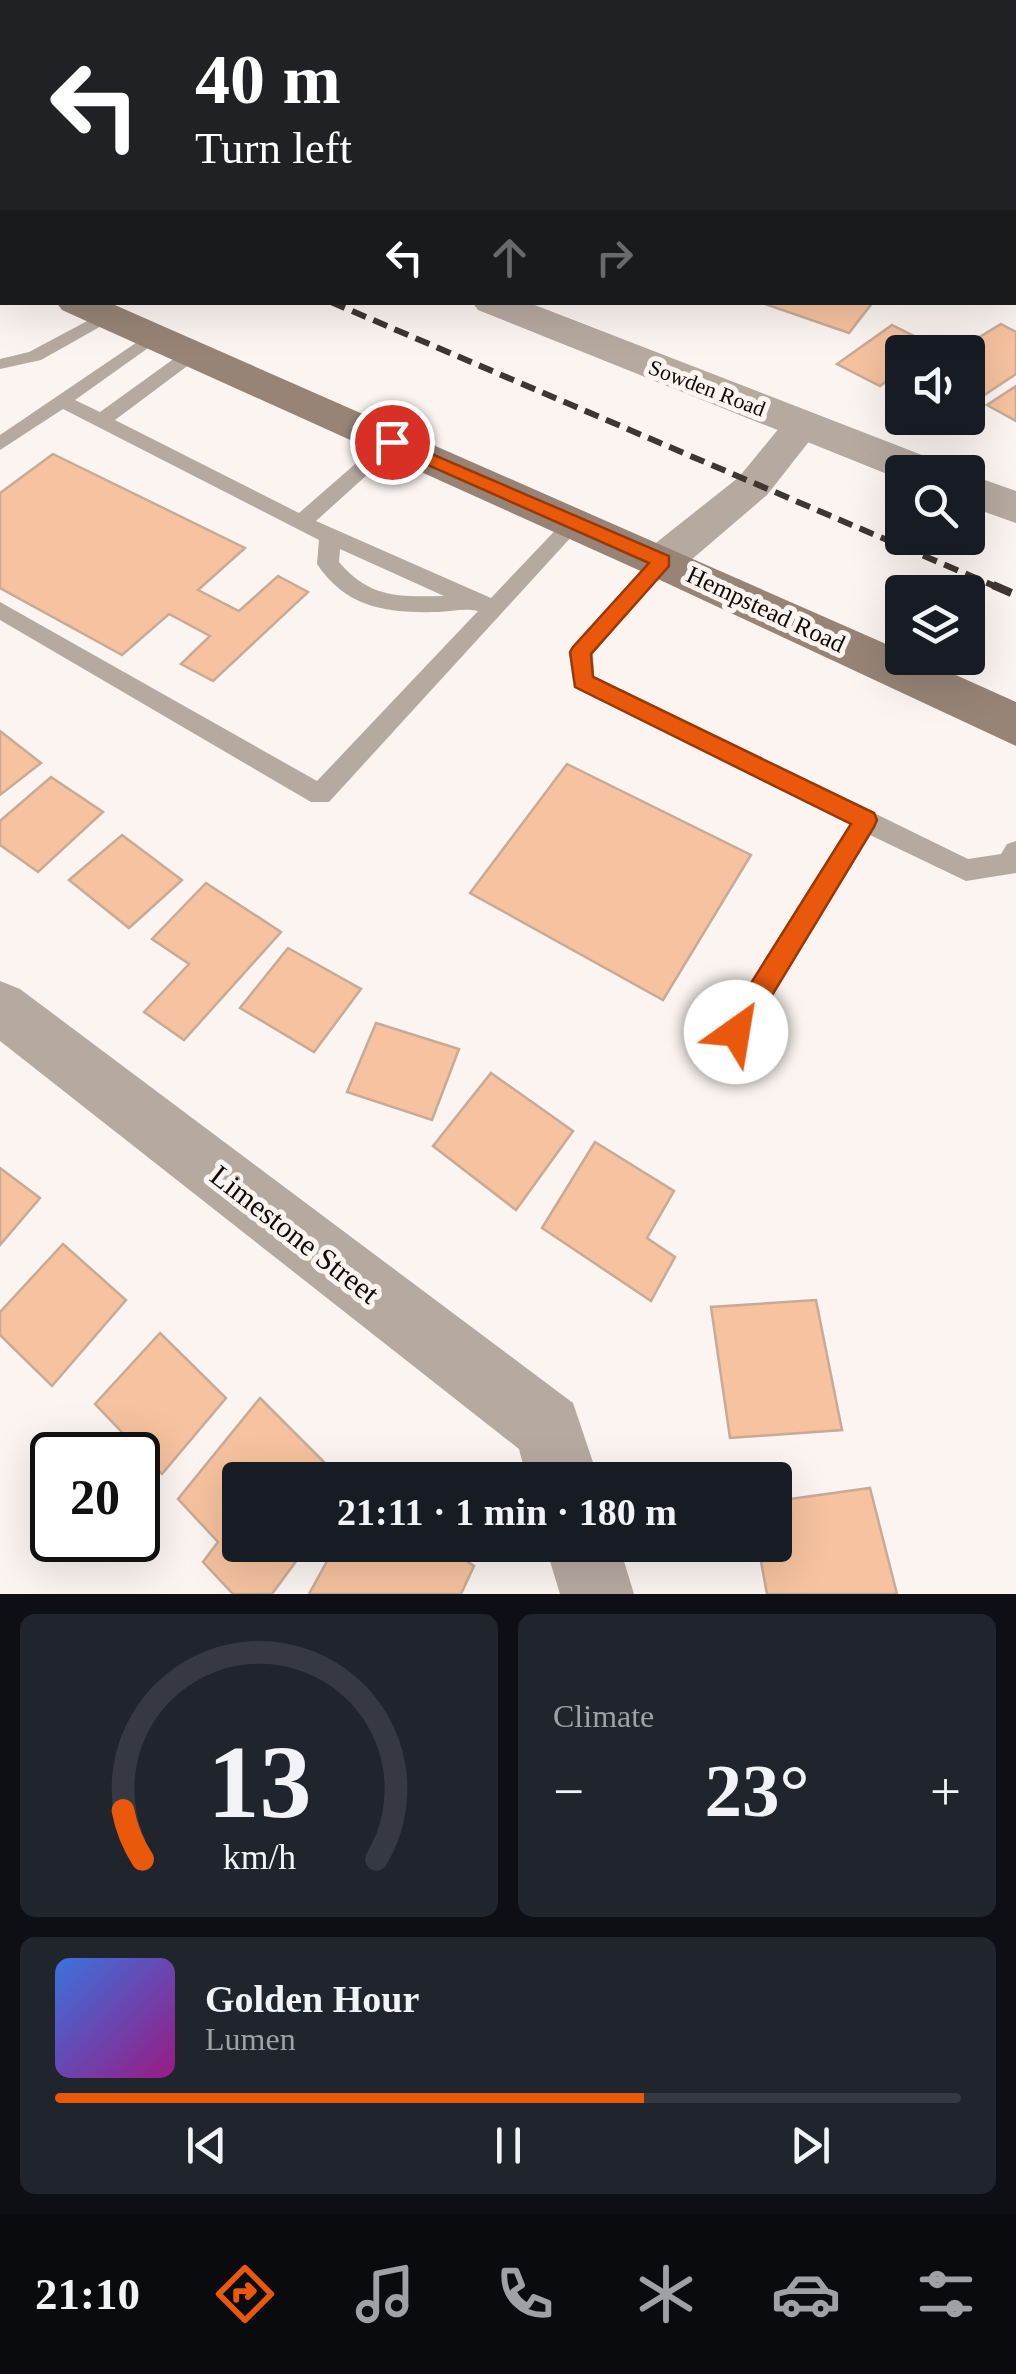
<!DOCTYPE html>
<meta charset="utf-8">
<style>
:root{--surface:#171b24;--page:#20242c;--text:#f1f3f6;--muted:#9ea1a6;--line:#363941;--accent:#ea580c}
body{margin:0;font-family:Georgia,serif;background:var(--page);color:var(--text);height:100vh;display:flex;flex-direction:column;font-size:38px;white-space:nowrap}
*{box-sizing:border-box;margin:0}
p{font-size:32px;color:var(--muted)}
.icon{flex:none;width:55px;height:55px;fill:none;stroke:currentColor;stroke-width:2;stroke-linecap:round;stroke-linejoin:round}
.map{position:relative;height:1594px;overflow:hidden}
.drawer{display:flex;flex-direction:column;gap:20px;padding:20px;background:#0d0f14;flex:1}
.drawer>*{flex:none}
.banner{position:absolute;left:0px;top:0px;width:1018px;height:305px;box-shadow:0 10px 40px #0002;background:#202124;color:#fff;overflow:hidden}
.fabs{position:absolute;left:885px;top:335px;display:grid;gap:20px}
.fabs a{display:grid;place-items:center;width:100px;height:100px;border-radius:10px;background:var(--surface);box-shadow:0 10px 40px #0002;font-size:50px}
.speed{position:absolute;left:30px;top:1432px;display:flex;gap:20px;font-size:50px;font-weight:700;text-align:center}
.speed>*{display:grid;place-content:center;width:130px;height:130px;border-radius:50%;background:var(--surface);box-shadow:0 10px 40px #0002;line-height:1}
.speed .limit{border:5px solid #111;border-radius:15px;background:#fff;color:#111}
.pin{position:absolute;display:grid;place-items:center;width:85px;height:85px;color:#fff;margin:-42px;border:5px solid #fff;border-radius:50%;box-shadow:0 2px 10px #0007}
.me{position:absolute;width:110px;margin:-55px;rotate:32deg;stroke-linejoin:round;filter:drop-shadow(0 0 8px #0008)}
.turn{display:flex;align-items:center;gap:35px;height:210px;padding:0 30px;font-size:45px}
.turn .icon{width:130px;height:130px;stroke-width:2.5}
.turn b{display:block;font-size:70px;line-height:85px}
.lanes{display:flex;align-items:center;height:95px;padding:0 30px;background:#0003;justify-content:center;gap:50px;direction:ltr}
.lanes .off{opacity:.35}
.big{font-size:75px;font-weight:700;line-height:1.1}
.drawer .tile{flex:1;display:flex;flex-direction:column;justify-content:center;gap:15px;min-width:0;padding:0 35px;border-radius:15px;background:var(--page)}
.drawer .dial{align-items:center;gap:0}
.dial svg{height:260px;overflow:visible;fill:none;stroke:var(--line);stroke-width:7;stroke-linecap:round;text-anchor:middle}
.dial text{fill:var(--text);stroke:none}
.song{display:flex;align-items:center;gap:30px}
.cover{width:120px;height:120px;border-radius:15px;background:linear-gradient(135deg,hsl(220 70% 55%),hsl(310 70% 35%))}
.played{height:10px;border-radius:5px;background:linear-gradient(90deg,var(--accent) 65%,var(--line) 65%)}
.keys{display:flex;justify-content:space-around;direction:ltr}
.heat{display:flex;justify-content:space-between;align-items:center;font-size:55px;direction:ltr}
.drawer .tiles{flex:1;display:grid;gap:20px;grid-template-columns:1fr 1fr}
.tile:last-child{grid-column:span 2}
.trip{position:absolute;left:222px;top:1462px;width:570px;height:100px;border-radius:10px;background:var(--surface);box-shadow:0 10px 40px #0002;font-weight:700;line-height:100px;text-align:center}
.tabs{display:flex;height:160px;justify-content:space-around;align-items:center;background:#090b0e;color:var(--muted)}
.tabs .icon{width:70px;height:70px}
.tabs .on{color:var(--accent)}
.tabs b{font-size:45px;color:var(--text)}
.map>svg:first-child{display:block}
.building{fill:#f6c29f;stroke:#c8aa97;stroke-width:2.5}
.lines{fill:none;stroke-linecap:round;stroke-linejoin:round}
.service{fill:#b6a9a0;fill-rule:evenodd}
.minor{fill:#b6a9a0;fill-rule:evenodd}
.tertiary{fill:#b6a9a0;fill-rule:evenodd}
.secondary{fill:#978477;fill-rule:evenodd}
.primary{fill:#80695a;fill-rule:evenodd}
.rail-far1{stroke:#403631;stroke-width:6;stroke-dasharray:15 8;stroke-linecap:butt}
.rail{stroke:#403631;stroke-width:8;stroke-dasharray:20 10;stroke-linecap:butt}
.route{fill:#ea580c;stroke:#983908;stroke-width:2.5}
.labels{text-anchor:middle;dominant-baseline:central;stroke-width:10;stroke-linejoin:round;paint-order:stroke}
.far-street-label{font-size:22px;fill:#130904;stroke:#fbf4f0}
.street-label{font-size:25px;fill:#130904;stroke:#fbf4f0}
.near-street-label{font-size:30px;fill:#130904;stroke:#fbf4f0}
</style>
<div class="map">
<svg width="1016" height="1594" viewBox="0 0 1016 1594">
<rect width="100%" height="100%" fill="#fbf4f0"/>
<g class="building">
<polygon points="759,302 873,302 849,333"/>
<polygon points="1001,324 1016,332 1016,374 968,406 968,352 955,352"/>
<polygon points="892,325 934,346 925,352 902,352 902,370 880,386 837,364"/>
<polygon points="1016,386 1016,421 987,405"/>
<polygon points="53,454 245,548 198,590 239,611 278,576 308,592 213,681 181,664 210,636 169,614 122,655 0,588 0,493"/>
<polygon points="0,731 41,763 0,795"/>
<polygon points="567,764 751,855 663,1000 470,893"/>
<polygon points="51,777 103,812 38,872 0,845 0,821"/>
<polygon points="122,835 182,880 129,928 69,880"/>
<polygon points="206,883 281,932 184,1040 144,1012 189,964 152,939"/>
<polygon points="288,948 361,989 314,1052 240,1008"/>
<polygon points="376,1023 459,1049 432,1120 347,1092"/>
<polygon points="491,1073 573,1131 516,1210 433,1146"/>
<polygon points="595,1142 674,1191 647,1238 675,1257 651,1301 542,1228"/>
<polygon points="0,1168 40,1198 0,1245"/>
<polygon points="63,1244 126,1300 52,1386 0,1335 0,1312"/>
<polygon points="816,1300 842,1430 730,1438 711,1307"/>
<polygon points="160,1333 226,1398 162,1474 95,1404"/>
<polygon points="260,1398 342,1480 240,1480 240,1545 308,1545 272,1594 233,1594 203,1562 218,1542 178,1499"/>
<polygon points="870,1488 897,1594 767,1594 758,1545 775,1545 775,1501"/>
<polygon points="336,1545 443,1545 474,1566 461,1594 309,1594"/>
</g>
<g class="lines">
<g class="service">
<polygon points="86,0 103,0 104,2 87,2"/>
<polygon points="309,0 329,0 330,2 310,2"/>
<polygon points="106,311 112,312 112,320 41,360 0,369 0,359 29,352"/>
<path d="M152 332 158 333V341L75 400 100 412 186 350H198V358L115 420 299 513 385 438H399V446L316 521 491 598 567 518 574 516 584 523 329 802H311L0 620V602L317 781 478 611C466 608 452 611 438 612 388 613 347 609 317 564L319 540 63 409 0 450V435ZM340 549 444 596C399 597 369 598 339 562Z"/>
<polygon points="662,554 673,561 593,654 594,676 968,859 1001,854 1007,844 1016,841 1016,873 966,881 870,835 745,1042 735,1045 725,1042 721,1032 725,1022 850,824 575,687 570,652 573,646 654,556"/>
</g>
<g class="minor">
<polygon points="533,0 566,0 568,2 535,2"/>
<polygon points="0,97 2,98 2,116 0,115"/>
<rect x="1015" y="138" width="1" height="18"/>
<polygon points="803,413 817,416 822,425 767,495 677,572 662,576 647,572 641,561 647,550 739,477 789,416"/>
<polygon points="0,981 20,989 573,1403 599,1480 527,1480 519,1449 0,1041"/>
<polygon points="545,1545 619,1545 634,1594 560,1594"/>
</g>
<g class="tertiary">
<polygon points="472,302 527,302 940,462 946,472 902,472 902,480 478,310"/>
<polygon points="968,474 1016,491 1016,523 968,506"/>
</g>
<g class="secondary">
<polygon points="0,258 2,259 2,281 0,281"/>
<polygon points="56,302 108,302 902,651 902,658 918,658 1016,702 1016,746 645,573 62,310"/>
</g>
<polygon class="primary" points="2,225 2,247 0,248 0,226"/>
<polyline class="rail-far1" points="331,302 999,588"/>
<polyline class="rail" points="993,585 1016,595"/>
</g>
<polygon class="route" points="392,437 669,556 669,566 591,654 593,677 874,813 877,820 874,827 745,1040 736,1044 726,1040 722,1032 726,1023 851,824 575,687 570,652 573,647 649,563 385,446 383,442"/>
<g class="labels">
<g class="far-street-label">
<text transform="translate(707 388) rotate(21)">Sowden Road</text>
</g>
<g class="street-label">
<text transform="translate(766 609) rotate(25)">Hempstead Road</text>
</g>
<g class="near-street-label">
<text transform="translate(295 1234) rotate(38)">Limestone Street</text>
</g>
</g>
</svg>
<div class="fabs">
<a><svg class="icon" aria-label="sound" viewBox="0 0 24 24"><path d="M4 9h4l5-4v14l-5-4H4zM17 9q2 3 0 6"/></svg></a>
<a><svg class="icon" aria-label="search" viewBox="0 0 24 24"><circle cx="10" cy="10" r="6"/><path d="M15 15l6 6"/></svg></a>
<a><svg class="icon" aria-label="layers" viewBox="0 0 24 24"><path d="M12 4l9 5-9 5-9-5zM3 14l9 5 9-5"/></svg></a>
</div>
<div class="speed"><div class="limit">20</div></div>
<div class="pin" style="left:392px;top:442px;background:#d93025"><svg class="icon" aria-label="arrive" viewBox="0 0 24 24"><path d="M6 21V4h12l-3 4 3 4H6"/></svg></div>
<svg class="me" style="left:736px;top:1032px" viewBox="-20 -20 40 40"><circle r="19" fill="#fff"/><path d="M0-13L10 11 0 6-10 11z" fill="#ea580c"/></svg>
<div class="trip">21:11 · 1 min · 180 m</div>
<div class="banner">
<div class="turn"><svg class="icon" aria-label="left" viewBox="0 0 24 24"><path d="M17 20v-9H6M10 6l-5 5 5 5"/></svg><div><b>40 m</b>Turn left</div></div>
<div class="lanes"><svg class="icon" aria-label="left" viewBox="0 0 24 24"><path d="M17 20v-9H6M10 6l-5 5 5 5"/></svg><svg class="icon off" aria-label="ahead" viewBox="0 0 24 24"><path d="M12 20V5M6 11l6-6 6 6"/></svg><svg class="icon off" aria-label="right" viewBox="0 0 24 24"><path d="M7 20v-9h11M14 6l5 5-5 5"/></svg></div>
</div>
</div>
<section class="drawer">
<div class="tiles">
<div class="tile dial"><svg viewBox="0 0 100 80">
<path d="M14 69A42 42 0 1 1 86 69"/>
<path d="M14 69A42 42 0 0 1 8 54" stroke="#ea580c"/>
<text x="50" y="56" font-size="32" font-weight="700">13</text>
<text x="50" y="72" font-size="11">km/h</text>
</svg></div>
<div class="tile"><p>Climate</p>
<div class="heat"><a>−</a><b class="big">23°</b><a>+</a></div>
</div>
<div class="tile">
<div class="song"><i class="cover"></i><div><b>Golden Hour</b><p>Lumen</p></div></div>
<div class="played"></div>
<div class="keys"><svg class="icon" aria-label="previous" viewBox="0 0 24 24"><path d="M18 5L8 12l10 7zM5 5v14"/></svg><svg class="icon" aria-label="pause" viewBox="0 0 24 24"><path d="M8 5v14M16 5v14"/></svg><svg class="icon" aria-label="next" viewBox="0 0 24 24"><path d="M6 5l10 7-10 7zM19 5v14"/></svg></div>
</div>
</div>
</section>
<nav class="tabs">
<b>21:10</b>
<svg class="icon on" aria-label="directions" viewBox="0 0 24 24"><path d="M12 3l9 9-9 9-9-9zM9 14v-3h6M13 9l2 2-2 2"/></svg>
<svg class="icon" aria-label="music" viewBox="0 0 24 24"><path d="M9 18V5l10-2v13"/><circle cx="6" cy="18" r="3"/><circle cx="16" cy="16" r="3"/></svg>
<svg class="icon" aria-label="phone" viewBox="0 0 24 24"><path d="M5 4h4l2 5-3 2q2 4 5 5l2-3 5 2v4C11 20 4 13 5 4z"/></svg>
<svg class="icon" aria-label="climate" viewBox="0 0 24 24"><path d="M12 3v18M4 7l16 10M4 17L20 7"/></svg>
<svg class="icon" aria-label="car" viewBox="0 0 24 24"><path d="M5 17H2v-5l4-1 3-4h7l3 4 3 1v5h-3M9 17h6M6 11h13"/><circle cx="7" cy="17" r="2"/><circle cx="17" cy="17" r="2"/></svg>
<svg class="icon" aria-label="filters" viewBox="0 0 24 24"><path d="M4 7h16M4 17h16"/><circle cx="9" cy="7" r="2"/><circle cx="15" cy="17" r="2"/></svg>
</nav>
